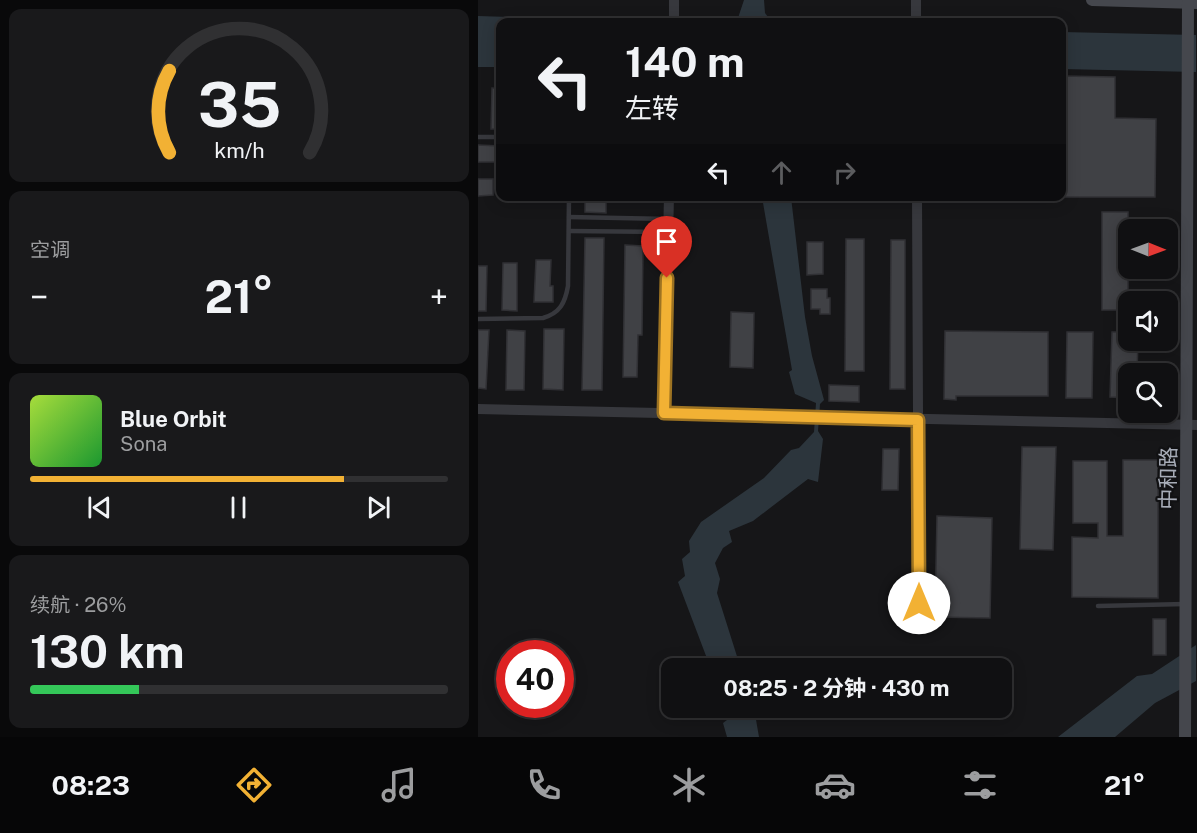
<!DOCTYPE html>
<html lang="zh">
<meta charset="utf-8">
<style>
:root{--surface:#101012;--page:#19191b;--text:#f1f3f6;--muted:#9c9d9f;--line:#303032;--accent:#f2b134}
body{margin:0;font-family:"Public Sans","Noto Sans SC",sans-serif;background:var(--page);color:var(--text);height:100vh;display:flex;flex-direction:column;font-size:22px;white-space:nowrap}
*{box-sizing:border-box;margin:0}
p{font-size:20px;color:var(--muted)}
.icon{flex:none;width:33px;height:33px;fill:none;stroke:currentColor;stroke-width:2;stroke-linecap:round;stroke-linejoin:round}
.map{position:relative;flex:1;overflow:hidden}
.drawer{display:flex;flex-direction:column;gap:9px;padding:9px;background:#09090a;width:478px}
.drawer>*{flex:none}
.banner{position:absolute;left:18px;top:18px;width:570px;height:183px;border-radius:12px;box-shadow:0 3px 15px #0003,0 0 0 2px var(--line);background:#101012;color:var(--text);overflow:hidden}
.needle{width:39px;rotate:91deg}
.controls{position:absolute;left:640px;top:219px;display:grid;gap:12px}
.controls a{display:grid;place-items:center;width:60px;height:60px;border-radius:12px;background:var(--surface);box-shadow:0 3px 15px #0003,0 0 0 2px var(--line);font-size:30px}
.speed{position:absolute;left:18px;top:640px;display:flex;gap:12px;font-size:30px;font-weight:700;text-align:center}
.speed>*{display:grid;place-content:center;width:78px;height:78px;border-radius:50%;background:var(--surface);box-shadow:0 3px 15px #0003,0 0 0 2px var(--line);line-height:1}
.speed .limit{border:9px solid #d22;background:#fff;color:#111}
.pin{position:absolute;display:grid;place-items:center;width:51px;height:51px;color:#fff;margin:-62px -26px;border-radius:50% 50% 50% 0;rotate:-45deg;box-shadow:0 0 6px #0007}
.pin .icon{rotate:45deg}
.me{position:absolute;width:66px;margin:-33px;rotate:0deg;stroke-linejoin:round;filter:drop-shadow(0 0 4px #0008)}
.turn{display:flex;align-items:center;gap:21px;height:126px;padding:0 30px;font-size:27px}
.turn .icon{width:78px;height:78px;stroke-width:2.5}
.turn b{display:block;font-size:42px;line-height:51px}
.lanes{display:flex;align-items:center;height:57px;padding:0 30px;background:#0003;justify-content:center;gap:30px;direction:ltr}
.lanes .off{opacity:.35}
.big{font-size:45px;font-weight:700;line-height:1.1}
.drawer .card{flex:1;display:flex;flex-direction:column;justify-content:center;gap:9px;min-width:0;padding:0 21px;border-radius:12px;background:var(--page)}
.drawer .dial{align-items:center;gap:0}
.dial svg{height:156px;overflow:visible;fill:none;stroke:var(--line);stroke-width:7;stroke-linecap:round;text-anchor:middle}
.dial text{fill:var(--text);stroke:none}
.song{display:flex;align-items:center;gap:18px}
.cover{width:72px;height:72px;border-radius:9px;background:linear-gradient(135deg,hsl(80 70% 55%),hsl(130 70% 35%))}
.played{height:6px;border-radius:3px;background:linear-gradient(90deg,var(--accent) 75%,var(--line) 75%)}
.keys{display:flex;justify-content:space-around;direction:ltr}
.heat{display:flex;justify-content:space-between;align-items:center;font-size:33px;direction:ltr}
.charge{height:9px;border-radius:4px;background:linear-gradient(90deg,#34c759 26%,var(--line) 0)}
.trip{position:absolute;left:183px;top:658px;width:351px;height:60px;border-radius:12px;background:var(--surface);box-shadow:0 3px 15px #0003,0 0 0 2px var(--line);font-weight:700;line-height:60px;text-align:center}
.tab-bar{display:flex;height:96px;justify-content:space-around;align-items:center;background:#060607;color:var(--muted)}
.tab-bar .icon{width:42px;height:42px}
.tab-bar .on{color:var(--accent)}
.tab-bar b{font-size:27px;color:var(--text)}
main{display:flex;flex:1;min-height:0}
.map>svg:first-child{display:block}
.water{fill:#2c353c}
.building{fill:#404145;stroke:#303034;stroke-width:1.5}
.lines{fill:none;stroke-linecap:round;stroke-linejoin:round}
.service{stroke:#37383d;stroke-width:4.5}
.tertiary{stroke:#37383d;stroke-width:10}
.secondary{stroke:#45474d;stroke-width:12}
.route-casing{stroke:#9d7322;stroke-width:15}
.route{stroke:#f2b134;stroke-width:10}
.labels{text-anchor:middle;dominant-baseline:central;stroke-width:4.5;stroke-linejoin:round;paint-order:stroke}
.street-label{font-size:21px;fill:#a8adb8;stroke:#111113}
</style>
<main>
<section class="drawer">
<div class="card dial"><svg viewBox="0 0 100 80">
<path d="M14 69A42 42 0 1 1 86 69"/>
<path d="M14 69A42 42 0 0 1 14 27" stroke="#f2b134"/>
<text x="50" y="56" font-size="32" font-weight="700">35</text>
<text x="50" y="72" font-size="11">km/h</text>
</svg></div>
<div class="card"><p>空调</p>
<div class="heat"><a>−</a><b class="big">21°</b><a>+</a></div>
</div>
<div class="card">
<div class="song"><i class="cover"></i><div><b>Blue Orbit</b><p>Sona</p></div></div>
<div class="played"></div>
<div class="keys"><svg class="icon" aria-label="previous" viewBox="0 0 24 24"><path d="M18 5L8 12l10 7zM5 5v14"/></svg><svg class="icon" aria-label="pause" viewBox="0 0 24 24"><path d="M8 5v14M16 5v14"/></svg><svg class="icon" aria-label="next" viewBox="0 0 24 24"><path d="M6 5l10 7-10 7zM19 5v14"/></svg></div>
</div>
<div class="card"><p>续航 · 26%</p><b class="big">130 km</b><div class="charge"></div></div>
</section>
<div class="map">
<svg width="719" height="737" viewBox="0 0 719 737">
<rect width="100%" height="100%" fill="#161618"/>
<g class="water">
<polygon points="266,0 286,0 287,13 293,21 354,22 213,22 216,21 259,21"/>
<polygon points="0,16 176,21 22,22 22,67 0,67"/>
<polygon points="584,32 718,35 718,72 584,69"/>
<polygon points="284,197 313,197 327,317 334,356 346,400 342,404 340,431 345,439 340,482 330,479 275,521 251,531 254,542 245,548 237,563 242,579 239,593 263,669 233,669 200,582 207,576 204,559 212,552 211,541 223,522 286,478 313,450 321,448 336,432 338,403 317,394 311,372 314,370"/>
<polygon points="718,645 718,681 677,703 637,737 580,737 659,676 674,674"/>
<polygon points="247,708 276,708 281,737 249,737 245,723 249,720"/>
</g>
<g class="building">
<polygon points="585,76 637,77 637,118 678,119 677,197 585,197"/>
<polygon points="14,88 22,89 22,129 13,129"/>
<polygon points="0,145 22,146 22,162 0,162"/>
<polygon points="0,179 15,179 15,195 0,196"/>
<polygon points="107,196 128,196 128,213 107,212"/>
<rect x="624" y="212" width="26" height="98"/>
<polygon points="107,238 126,238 124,390 104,390"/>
<polygon points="368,239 386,239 386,371 367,371"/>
<polygon points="413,240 427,240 427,389 412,389"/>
<polygon points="329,242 345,242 345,274 329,275"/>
<polygon points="147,245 165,246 164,335 160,335 159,377 145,377"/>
<polygon points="58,260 73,260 72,286 75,286 75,302 56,302"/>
<polygon points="25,263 39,263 39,311 24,310"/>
<polygon points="0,266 9,266 8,311 0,311"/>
<polygon points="333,289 349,289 349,298 352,298 352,314 342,314 342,309 333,309"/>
<polygon points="253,312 276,313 275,368 252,367"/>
<polygon points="66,329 86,329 85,390 65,389"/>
<polygon points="0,330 11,330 8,389 0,388"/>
<polygon points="29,330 47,331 46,390 28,390"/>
<polygon points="467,331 570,332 570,396 478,396 478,400 466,399"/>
<polygon points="589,332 615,332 614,398 588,398"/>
<polygon points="634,332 651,332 651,340 660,340 659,374 651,374 651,398 632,397"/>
<polygon points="351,385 381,386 381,402 351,401"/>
<polygon points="544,447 578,447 575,550 542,549"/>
<polygon points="405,449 421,449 420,490 404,490"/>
<polygon points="645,460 680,460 680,598 594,597 594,537 620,538 620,523 595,523 595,461 629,461 629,536 645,536"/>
<polygon points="459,516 514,518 512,618 457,617"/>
<rect x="675" y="619" width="13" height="36"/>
</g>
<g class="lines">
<g class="service">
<polyline points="0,137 22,137"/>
<polyline points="91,217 191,219"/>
<polyline points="91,231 190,232"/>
<path d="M0 319 65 318C82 313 87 303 90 286L91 196"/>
<polyline points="620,606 707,604"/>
</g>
<g class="tertiary">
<polyline points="438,0 438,22"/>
<polyline points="196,22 196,0"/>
<polyline points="439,196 441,626"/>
<polyline points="0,409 719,425"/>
<polyline points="186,413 191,196"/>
</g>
<g class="secondary">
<polyline points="614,0 719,3"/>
<polyline points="707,737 710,3"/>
</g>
</g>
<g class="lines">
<defs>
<polyline id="route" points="189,278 186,413 440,420 441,603"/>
</defs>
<use href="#route" class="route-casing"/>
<use href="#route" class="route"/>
</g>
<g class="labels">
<g class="street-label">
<text transform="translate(690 478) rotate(-89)">中和路</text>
</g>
</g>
</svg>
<div class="controls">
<a><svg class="needle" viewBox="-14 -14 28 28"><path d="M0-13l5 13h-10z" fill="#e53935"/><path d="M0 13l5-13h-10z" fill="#9c9d9f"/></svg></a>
<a><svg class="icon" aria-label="sound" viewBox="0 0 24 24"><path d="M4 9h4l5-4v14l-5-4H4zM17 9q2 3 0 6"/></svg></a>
<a><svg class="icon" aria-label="search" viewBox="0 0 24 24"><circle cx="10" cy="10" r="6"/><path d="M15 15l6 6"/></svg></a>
</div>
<div class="speed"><div class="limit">40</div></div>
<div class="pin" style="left:189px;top:278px;background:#d93025"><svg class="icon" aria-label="arrive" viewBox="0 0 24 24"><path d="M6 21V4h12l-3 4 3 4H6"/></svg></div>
<svg class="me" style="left:441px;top:603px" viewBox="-20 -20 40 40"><circle r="19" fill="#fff"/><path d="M0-13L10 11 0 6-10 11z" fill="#f2b134"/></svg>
<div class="trip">08:25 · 2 分钟 · 430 m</div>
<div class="banner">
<div class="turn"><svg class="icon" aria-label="left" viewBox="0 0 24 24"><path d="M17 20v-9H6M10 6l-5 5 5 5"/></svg><div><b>140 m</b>左转</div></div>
<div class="lanes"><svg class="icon" aria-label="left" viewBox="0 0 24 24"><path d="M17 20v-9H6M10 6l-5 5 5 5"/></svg><svg class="icon off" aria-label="ahead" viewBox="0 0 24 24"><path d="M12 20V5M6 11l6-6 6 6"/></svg><svg class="icon off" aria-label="right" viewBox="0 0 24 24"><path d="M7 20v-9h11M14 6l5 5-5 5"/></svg></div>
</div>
</div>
</main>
<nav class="tab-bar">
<b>08:23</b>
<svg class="icon on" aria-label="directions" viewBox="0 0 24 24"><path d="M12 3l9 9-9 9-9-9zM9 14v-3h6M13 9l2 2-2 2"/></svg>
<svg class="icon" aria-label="music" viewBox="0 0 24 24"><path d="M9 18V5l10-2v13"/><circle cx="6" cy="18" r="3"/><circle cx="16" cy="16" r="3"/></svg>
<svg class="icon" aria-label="phone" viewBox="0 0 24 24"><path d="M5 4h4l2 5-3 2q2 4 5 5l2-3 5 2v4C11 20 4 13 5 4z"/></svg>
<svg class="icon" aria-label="climate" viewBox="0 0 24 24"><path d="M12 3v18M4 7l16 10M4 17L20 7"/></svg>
<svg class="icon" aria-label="car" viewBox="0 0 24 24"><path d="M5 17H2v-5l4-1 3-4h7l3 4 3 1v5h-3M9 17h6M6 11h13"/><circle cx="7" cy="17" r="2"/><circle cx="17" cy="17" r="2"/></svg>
<svg class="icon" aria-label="filters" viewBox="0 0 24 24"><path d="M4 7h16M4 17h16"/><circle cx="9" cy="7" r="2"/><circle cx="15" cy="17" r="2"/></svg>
<b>21°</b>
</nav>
